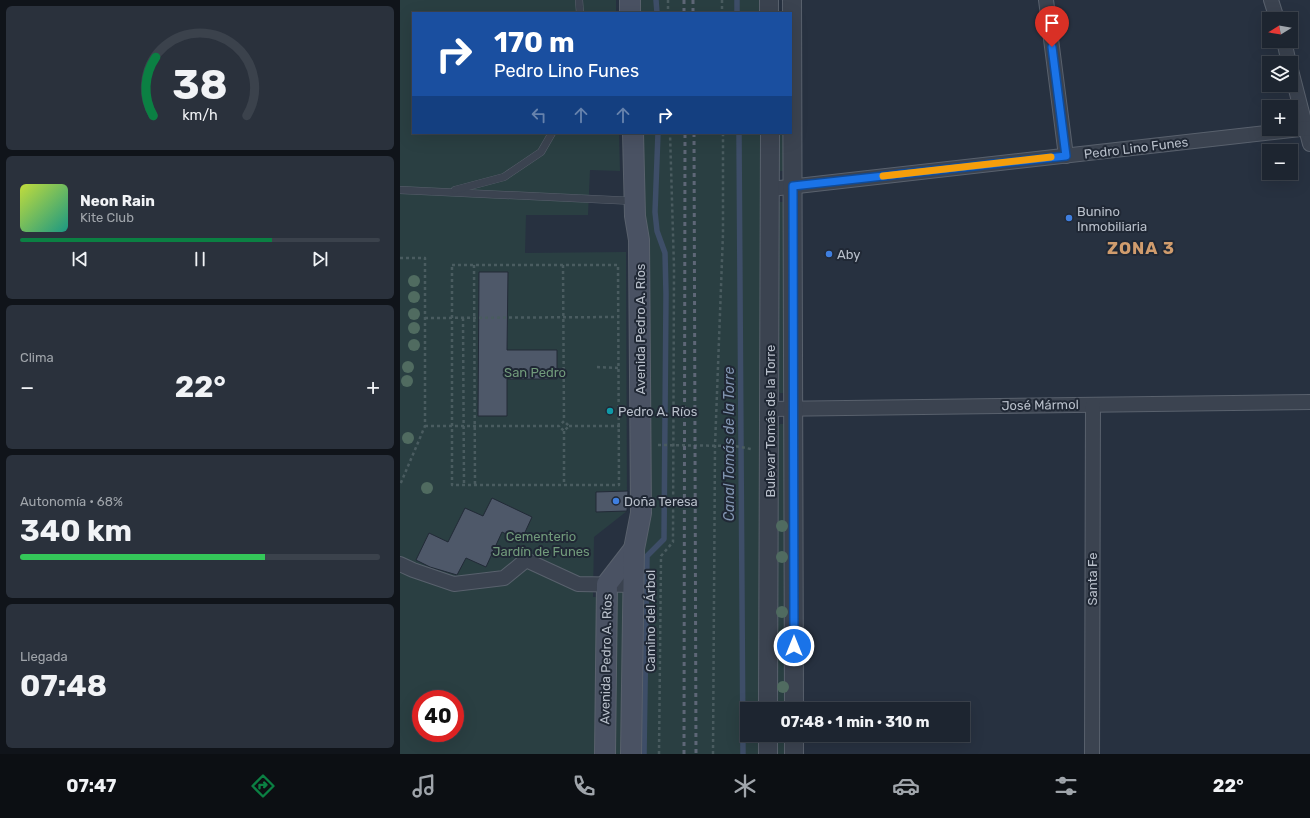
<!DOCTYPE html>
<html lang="es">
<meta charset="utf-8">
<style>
:root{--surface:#1d2530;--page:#2a313c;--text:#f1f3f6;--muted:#a0a5ab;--line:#3b424c;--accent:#0b8043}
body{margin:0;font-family:Rubik,sans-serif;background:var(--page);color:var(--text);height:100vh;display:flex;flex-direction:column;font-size:15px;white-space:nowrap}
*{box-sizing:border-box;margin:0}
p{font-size:13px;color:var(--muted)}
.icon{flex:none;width:22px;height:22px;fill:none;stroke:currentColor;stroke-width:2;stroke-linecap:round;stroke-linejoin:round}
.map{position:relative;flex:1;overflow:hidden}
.panel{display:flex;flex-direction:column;gap:6px;padding:6px;background:#10141a;width:400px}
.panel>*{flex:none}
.top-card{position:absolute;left:12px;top:12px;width:380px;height:122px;border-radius:0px;box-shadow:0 4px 16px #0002,0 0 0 1px var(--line);background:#1a4fa0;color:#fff;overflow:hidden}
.needle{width:26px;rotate:259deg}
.controls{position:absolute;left:862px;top:12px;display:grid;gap:8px}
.controls a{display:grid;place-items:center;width:36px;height:36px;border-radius:0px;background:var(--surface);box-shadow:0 4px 16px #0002,0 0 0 1px var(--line);font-size:20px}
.speed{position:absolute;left:12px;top:690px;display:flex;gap:8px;font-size:20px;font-weight:700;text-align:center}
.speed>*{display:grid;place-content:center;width:52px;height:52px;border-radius:50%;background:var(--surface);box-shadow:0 4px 16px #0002,0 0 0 1px var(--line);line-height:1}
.speed .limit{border:6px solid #d22;background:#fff;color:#111}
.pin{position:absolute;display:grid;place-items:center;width:34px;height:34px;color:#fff;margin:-41px -17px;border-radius:50% 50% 50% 0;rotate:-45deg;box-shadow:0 0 4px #0007}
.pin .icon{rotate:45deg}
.me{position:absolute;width:44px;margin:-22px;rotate:0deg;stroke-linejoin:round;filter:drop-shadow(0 0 3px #0008)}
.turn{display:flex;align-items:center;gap:14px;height:84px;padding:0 16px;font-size:18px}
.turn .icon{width:52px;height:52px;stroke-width:2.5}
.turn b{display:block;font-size:28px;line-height:34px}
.lanes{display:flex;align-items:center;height:38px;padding:0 16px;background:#0003;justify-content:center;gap:20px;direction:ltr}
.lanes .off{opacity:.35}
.big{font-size:30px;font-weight:700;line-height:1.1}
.panel .card{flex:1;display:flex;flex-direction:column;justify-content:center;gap:6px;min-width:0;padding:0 14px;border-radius:6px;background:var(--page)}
.panel .dial{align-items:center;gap:0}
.dial svg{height:104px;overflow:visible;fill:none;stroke:var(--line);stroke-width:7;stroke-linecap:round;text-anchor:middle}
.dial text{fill:var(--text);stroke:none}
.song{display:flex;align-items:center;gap:12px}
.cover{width:48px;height:48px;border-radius:6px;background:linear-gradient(135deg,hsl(70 70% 55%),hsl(170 70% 35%))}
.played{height:4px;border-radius:2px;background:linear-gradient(90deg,var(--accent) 70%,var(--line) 70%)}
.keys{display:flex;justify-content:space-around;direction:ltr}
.heat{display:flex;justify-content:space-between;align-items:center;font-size:22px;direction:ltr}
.charge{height:6px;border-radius:3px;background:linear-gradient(90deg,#34c759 68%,var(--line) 0)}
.trip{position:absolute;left:340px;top:702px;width:230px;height:40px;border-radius:0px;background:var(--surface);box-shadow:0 4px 16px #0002,0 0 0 1px var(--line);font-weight:700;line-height:40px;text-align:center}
.menu{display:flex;height:64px;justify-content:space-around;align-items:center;background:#0c0f13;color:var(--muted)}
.menu .icon{width:28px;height:28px}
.menu .selected{color:var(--accent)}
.menu b{font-size:18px;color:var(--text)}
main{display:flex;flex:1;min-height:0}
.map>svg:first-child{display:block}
.green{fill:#2a3f42;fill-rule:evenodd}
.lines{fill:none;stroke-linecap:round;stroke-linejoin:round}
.stream{stroke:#3e4e68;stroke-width:5.5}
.building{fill:#4e5869;stroke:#222a37}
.service-casing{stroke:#59616d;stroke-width:8}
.minor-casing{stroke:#59616d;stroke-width:16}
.tertiary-casing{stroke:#59616d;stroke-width:20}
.secondary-casing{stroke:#59616d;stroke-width:22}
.path{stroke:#4a5c60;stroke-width:2.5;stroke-dasharray:3 3;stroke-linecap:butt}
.service{stroke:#3b4350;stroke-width:7}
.minor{stroke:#3b4350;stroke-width:14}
.tertiary{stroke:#3b4350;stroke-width:18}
.secondary{stroke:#4a5263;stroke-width:20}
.rail{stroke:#5e6777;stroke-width:3;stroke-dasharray:4 4;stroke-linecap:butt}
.tree{fill:#506b60}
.route-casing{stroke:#114b97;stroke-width:10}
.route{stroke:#1a73e8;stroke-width:7}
.slow{stroke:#f59e0b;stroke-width:7}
.shop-dot{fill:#3f7fe0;stroke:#202835;stroke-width:1.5}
.culture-dot{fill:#0f9aa8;stroke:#202835;stroke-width:1.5}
.labels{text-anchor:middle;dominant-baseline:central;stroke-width:4;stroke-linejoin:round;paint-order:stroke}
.street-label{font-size:13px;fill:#b8bfca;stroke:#202835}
.poi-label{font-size:13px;fill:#b8bfca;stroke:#202835;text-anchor:start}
.park-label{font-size:13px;fill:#719a7b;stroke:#202835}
.water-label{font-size:14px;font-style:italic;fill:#8194b0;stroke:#202835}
.district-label{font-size:17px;font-weight:bold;letter-spacing:1px;fill:#d09c6d;stroke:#202835}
</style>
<main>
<section class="panel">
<div class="card dial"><svg viewBox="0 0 100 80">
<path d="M14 69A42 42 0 1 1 86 69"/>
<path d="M14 69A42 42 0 0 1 16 24" stroke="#0b8043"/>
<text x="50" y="56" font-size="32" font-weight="700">38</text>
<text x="50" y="72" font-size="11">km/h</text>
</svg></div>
<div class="card">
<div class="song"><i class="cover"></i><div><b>Neon Rain</b><p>Kite Club</p></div></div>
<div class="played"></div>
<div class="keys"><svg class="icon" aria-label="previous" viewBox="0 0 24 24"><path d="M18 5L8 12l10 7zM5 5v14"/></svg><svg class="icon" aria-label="pause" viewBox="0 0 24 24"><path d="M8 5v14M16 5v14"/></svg><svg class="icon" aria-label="next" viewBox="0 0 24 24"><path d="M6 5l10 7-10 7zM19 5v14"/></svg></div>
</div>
<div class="card"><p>Clima</p>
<div class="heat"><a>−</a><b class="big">22°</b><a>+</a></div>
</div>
<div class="card"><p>Autonomía · 68%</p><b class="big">340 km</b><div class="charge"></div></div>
<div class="card"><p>Llegada</p><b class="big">07:48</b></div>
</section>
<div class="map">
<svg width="910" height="754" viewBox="0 0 910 754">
<rect width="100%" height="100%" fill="#273140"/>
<g class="green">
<path d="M0 0H216V13H13V133H219L220 171 190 170 188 215H126L125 253 226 252 227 511 194 537 193 597H207L234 549 233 133H370L368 709H347V735H368V754H0ZM21 699H55V733H21Z"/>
<rect x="230" y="0" width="139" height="13"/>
<polygon points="376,133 388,133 385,171 380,171 376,166"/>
<polygon points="379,202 385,202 385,393 380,393 377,389 376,208"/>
<polygon points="380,424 386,424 388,709 376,709 377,430"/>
<rect x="376" y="735" width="12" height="19"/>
</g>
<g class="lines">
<g class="stream">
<polyline points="256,0 257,13"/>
<polyline points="337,0 337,13"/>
<polyline points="339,133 343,754"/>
<polyline points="244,754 247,556 264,539 266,294 265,253 257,231 255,212 258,133"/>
</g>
</g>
<g class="building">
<polygon points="79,272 108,272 107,350 157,350 157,379 107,379 107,416 78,416"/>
<polygon points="228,491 227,511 196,512 196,492"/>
<polygon points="92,498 132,517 121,541 102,532 86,567 66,558 57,575 30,567 16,560 29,533 48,542 65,508 83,516"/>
</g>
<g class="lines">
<defs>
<g id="service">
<polyline points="179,0 180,13"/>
<polyline points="0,190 234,201"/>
<polyline points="55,190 104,177 141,152 152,133"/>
</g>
<g id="minor">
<polyline points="646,0 666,156"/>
<polyline points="871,0 877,19"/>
<polyline points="884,41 889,63"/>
<polyline points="891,70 910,144"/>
<polyline points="371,189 910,128"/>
<polyline points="370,409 910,402"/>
<polyline points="0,564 13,570 54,584 104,578 126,560 178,584 234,585"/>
<polyline points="692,754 693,405"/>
</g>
<g id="tertiary">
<polyline points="369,0 369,13"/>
<polyline points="392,0 394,709"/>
<polyline points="368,709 370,133"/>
<polyline points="368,754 368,735"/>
<polyline points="394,754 394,735"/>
</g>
<g id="secondary">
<polyline points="230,0 230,13"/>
<polyline points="205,754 207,584 234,549"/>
<polyline points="231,754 234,549 241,513 239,240 235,216 233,133"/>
</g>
</defs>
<use href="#service" class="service-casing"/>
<use href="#minor" class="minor-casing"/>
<use href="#tertiary" class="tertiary-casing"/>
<use href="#secondary" class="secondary-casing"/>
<g class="path">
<polyline points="268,0 268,13"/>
<polyline points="322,0 322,13"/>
<polyline points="0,258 25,258 25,426 0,485"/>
<polygon points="52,265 218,265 219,485 52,485"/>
<polyline points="74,265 75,485"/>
<polyline points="163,265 164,421"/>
<polyline points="25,318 219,317"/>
<polyline points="63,318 64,485"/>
<polyline points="197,367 219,368"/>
<polyline points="25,426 159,426 164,421 169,426 164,431 159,426"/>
<polyline points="169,426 221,426"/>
<polyline points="164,431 164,485"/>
<polyline points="258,445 335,446 351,449"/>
<polyline points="259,754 261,556 273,542 274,267 270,133"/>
<polyline points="313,754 315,446 323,234 323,133"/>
</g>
<use href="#service" class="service"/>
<use href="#minor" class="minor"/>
<use href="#tertiary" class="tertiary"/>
<use href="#secondary" class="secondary"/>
<g class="rail">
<polyline points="284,0 284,13"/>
<polyline points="293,0 293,13"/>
<polyline points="294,133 296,754"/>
<polyline points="284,754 285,133"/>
</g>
</g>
<g class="tree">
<circle cx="14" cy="281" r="6"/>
<circle cx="14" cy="297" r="6"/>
<circle cx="14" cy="314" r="6"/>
<circle cx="14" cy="328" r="6"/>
<circle cx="14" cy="345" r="6"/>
<circle cx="8" cy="367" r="6"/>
<circle cx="7" cy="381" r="6"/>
<circle cx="8" cy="438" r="6"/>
<circle cx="27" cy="488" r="6"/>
<circle cx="382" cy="526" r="6"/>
<circle cx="382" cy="557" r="6"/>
<circle cx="382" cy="612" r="6"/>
<circle cx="383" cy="687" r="6"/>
</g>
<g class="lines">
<defs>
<polyline id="route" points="394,646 393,186 666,156 652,47"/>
</defs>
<use href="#route" class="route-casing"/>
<use href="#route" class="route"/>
<polyline class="slow" points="483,176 651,157"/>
</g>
<g class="shop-dot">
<circle cx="669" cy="218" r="4"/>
<circle cx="429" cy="254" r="4"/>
<circle cx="216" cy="501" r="4"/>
</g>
<circle class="culture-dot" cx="210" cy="411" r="4"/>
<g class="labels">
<g class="street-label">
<text transform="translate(736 148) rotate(-7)">Pedro Lino Funes</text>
<text transform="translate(240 329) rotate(-90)">Avenida Pedro A. Ríos</text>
<text transform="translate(640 405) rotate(-1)">José Mármol</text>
<text transform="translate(370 421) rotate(-90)">Bulevar Tomás de la Torre</text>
<text transform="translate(692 579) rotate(-90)">Santa Fe</text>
<text transform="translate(250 621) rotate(-90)">Camino del Árbol</text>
<text transform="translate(206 659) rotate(-89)">Avenida Pedro A. Ríos</text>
</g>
<g class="poi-label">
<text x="677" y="211">Bunino<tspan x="677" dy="15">Inmobiliaria</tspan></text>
<text x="437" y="254">Aby</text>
<text x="218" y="411">Pedro A. Ríos</text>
<text x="224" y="501">Doña Teresa</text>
</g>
<g class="park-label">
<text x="135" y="372">San Pedro</text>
<text x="141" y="536">Cementerio<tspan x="141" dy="15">Jardín de Funes</tspan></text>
</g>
<g class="water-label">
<text transform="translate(329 444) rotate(-90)">Canal Tomás de la Torre</text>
</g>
<g class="district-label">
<text x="741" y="248">ZONA 3</text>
</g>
</g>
</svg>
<div class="controls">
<a><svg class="needle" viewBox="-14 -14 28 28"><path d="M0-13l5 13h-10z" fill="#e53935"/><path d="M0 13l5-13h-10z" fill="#a0a5ab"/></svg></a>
<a><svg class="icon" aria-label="layers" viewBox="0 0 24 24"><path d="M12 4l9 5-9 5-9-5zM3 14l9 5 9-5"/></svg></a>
<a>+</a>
<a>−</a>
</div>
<div class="speed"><div class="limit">40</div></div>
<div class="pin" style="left:652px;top:47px;background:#d93025"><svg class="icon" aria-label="arrive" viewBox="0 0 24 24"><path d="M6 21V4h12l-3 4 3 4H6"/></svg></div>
<svg class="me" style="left:394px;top:646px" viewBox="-20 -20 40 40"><circle r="17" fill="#1a73e8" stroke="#fff" stroke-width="3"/><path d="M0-11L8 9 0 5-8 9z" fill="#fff"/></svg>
<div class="trip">07:48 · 1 min · 310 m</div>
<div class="top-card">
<div class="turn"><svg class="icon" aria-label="right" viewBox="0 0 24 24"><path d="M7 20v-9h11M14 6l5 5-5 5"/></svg><div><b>170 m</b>Pedro Lino Funes</div></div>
<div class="lanes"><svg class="icon off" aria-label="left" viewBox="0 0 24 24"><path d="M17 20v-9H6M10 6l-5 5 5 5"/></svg><svg class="icon off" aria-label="ahead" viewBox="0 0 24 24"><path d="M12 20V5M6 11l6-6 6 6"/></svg><svg class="icon off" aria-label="ahead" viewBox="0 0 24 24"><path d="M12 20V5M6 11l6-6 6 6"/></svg><svg class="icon" aria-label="right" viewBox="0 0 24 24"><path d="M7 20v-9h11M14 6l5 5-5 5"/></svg></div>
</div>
</div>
</main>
<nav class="menu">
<b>07:47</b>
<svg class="icon selected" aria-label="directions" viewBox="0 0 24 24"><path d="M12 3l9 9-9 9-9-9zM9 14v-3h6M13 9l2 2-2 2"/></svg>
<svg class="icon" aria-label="music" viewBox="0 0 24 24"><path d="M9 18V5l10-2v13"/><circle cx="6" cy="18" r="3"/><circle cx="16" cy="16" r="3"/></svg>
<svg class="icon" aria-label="phone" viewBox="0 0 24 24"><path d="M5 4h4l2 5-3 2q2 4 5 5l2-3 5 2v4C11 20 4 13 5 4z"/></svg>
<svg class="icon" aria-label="climate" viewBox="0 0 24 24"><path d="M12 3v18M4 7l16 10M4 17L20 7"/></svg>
<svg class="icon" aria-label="car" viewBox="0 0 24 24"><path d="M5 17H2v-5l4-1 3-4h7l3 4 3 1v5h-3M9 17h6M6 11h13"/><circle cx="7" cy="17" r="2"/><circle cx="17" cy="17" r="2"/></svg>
<svg class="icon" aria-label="filters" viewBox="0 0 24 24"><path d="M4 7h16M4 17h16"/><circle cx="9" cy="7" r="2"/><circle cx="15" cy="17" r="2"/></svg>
<b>22°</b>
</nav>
